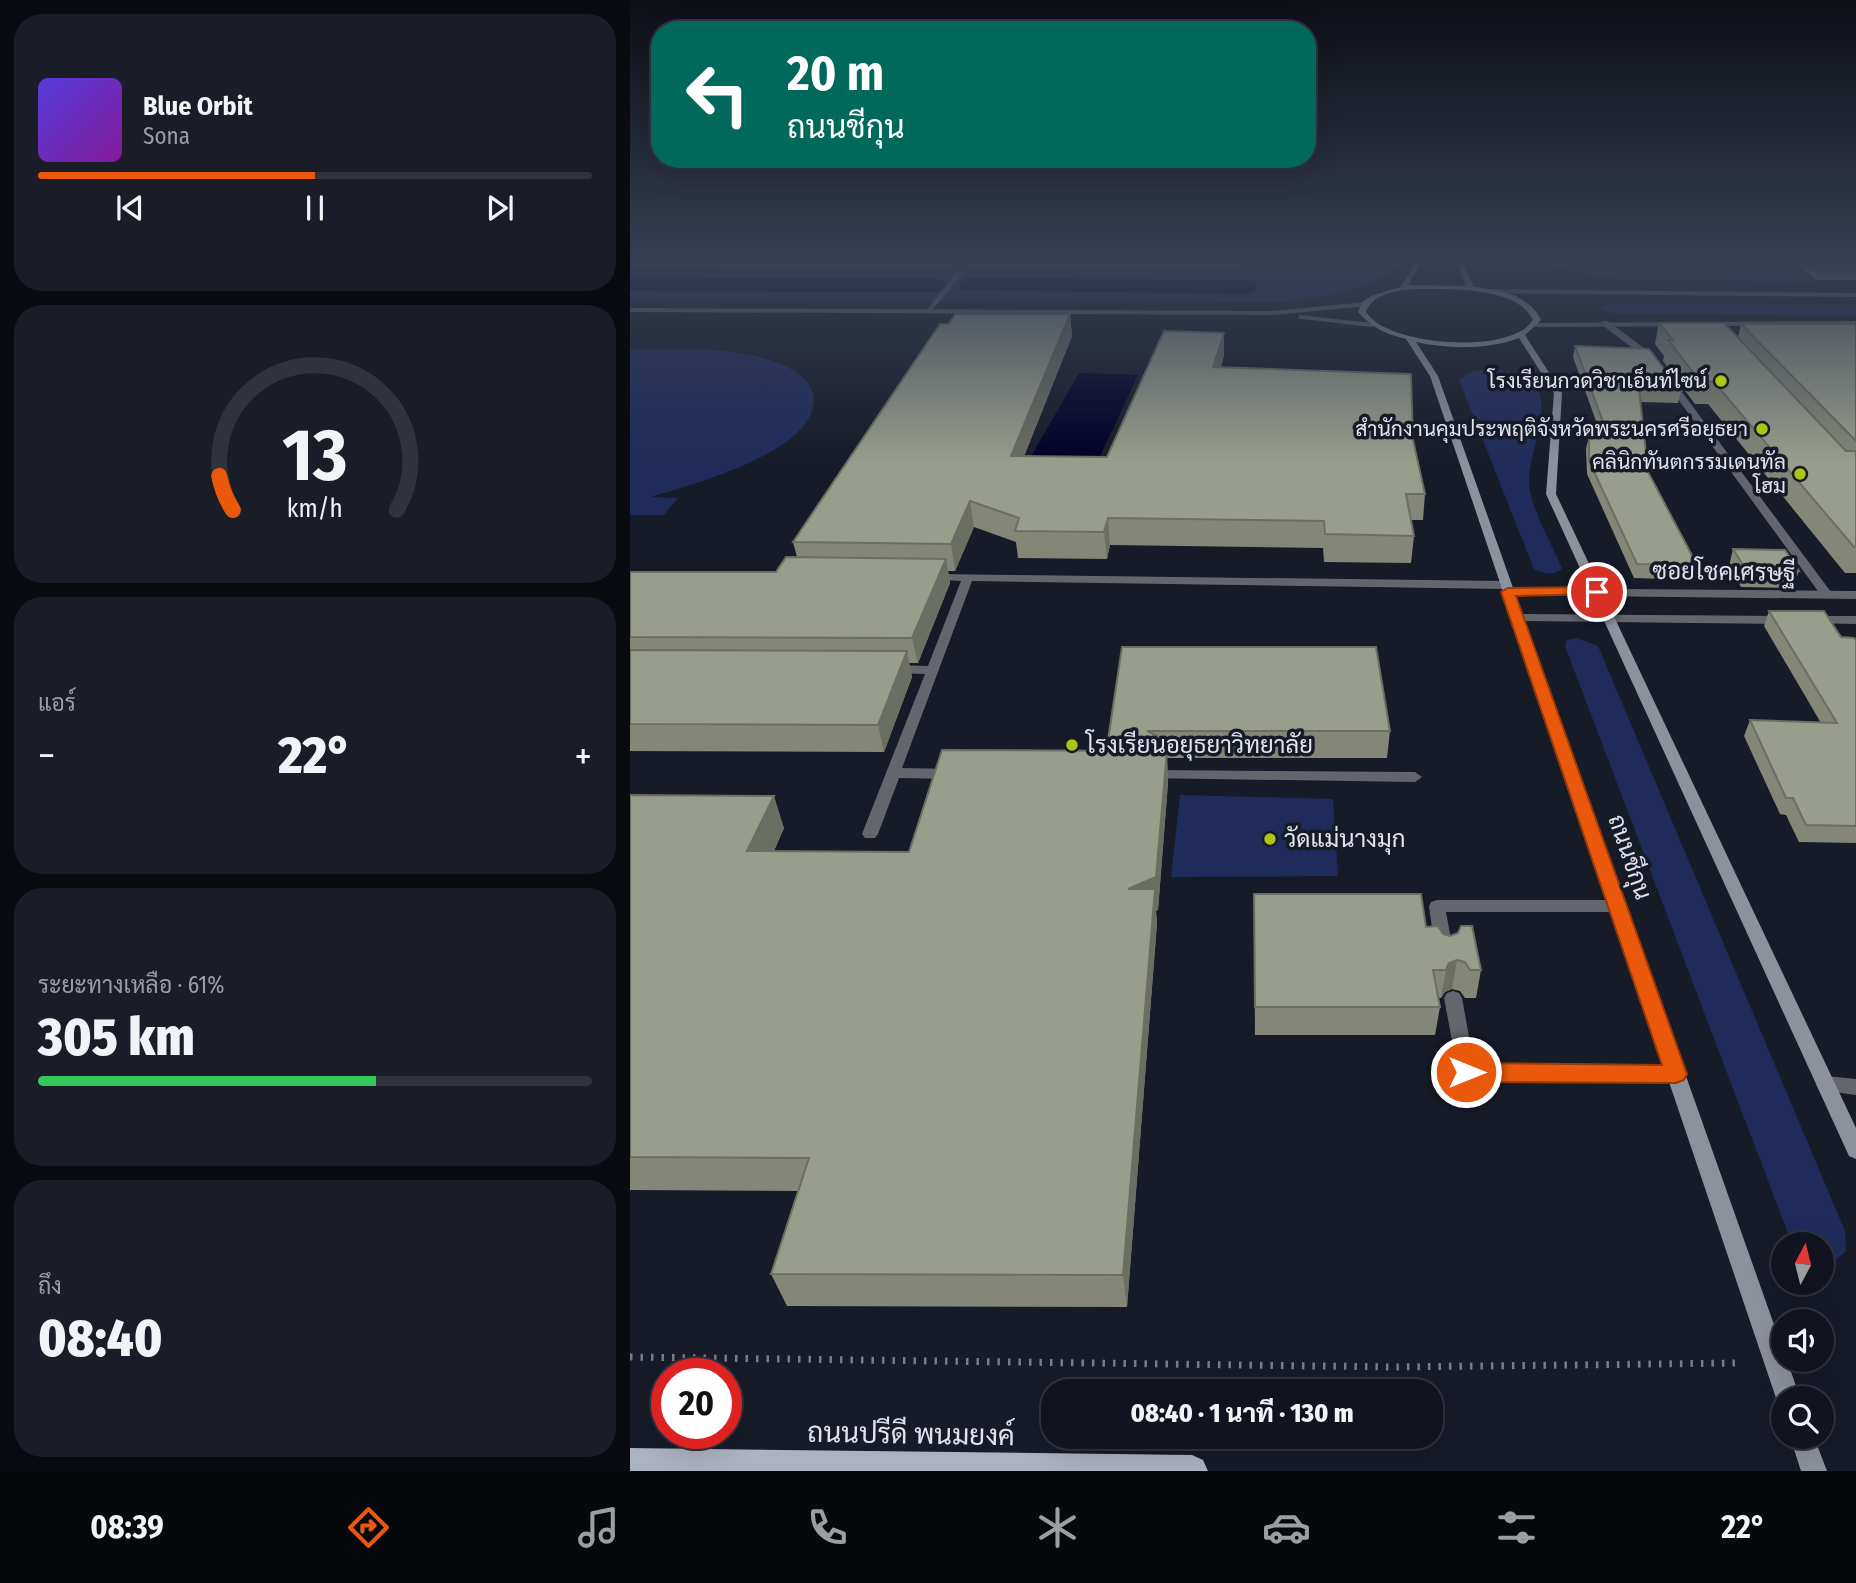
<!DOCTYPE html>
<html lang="th">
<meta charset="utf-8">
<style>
:root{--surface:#11141e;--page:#1a1d27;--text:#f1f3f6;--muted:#9c9ea4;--line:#30333c;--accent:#ea580c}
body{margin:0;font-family:"Fira Sans Condensed",Sarabun,sans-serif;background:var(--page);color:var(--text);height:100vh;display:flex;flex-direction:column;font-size:26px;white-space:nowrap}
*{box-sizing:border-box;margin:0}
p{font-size:23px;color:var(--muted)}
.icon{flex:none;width:38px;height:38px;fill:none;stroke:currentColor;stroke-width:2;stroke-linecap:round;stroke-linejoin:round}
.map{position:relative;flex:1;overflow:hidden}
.sheet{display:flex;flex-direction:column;gap:14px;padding:14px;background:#090b10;width:630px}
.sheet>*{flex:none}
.guide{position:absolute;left:21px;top:21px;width:665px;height:147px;border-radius:28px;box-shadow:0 7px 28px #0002,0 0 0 2px var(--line);background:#00695c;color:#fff;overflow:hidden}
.needle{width:46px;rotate:7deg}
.buttons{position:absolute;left:1141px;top:1232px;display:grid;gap:14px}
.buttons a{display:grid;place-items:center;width:63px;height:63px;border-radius:50%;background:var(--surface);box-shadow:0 7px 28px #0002,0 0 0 2px var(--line);font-size:35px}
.speed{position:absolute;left:21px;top:1358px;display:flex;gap:14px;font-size:35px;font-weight:700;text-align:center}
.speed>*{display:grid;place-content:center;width:91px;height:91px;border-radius:50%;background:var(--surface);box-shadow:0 7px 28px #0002,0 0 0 2px var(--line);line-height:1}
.speed .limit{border:10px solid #d22;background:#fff;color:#111}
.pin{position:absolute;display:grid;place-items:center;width:60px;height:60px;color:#fff;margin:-30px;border:4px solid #fff;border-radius:50%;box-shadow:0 2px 7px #0007}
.me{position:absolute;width:77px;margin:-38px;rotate:90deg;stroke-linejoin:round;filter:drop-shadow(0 0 5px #0008)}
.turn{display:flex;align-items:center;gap:24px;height:147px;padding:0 21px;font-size:32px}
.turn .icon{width:91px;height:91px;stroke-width:2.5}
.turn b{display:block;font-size:49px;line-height:60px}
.big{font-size:52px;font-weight:800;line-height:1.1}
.sheet .card{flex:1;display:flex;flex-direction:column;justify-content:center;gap:10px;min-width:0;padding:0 24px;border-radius:28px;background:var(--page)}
.sheet .dial{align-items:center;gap:0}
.dial svg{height:182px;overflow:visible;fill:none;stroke:var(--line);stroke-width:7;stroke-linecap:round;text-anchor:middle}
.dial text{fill:var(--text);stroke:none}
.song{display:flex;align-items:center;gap:21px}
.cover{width:84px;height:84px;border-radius:10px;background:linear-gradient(135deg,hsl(250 70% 55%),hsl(290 70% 35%))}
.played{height:7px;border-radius:4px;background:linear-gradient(90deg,var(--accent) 50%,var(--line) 50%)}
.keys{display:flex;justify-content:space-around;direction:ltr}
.heat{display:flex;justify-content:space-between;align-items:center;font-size:38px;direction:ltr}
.charge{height:10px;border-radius:5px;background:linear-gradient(90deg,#34c759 61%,var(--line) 0)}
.trip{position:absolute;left:411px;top:1379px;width:402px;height:70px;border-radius:28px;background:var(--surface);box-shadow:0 7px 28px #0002,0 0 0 2px var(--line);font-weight:800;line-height:70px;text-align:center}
.tabs{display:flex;height:112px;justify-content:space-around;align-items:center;background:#07080c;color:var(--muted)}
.tabs .icon{width:49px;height:49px}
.tabs .active{color:var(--accent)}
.tabs b{font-size:32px;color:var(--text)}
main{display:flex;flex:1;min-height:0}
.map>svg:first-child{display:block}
.green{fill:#1f2c5b}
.water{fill:#020028}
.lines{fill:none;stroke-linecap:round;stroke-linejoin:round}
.canal{fill:#020028;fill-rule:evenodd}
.path-far1{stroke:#797c87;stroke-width:2.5;stroke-dasharray:1 2.5;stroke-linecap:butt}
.path{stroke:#797c87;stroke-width:7;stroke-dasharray:2.5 8;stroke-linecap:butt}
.service{fill:#64666d;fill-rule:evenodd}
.minor{fill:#64666d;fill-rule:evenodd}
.tertiary{fill:#64666d;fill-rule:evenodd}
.secondary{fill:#8d919c;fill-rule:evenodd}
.primary{fill:#adb2c1;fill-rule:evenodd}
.wall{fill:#848778}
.shaded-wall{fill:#6b6e62}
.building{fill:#999d8c;stroke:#6b6e62;stroke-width:2}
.route{fill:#ea580c;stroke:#983908;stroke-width:2}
.poi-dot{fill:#acc613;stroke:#171b28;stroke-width:2.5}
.labels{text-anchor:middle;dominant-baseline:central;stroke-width:7;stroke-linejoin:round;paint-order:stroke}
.far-poi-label{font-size:21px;fill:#e0e3ec;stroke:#171b28;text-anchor:end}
.street-label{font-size:24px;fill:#e0e3ec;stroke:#171b28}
.poi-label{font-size:24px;fill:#e0e3ec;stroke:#171b28;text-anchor:start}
.near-street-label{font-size:28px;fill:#e0e3ec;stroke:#171b28}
</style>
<main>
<section class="sheet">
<div class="card">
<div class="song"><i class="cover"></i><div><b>Blue Orbit</b><p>Sona</p></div></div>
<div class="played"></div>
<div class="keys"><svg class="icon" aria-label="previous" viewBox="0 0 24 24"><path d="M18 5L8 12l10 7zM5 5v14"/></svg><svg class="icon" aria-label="pause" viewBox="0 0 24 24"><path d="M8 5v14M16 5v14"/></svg><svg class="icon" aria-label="next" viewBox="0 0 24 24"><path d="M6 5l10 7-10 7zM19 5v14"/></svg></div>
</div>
<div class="card dial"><svg viewBox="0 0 100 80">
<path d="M14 69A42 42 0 1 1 86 69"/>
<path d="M14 69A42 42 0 0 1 8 54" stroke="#ea580c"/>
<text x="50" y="56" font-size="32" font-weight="700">13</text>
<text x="50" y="72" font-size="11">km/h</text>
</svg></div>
<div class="card"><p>แอร์</p>
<div class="heat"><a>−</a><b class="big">22°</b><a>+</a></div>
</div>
<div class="card"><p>ระยะทางเหลือ · 61%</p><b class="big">305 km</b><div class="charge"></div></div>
<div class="card"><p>ถึง</p><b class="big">08:40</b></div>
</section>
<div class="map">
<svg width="1226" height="1471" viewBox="0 0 1226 1471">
<rect width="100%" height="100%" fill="#171b28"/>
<g class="green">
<path d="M0 257H773L774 261C741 291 698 296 655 302L0 300Z"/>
<polygon points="897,257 1074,257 1078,262 1160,262 1184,282 966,278"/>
<polygon points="981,304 1226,305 1226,315 988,314 970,309"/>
<path d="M0 350C51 350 111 344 159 368 171 375 184 385 184 400 183 453 61 485 21 497L48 498 34 515H0Z"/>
<path d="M863 369 897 375C928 399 899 449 899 480 898 503 922 545 932 568 925 577 913 573 904 569L829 380 843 371Z"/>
<polygon points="947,638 968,646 1215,1231 1216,1251 1203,1262 1192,1259 1192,1244 1167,1244 1159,1236 935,646 937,640"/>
<polygon points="550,795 703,799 708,876 541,877"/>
</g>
<polygon class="water" points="449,373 508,375 466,465 398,462"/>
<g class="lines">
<g class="canal">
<polygon points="0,277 304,278 313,280 316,285 313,290 304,292 0,291"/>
<polygon points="341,278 615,280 624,282 627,287 624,292 615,294 332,290 329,285 332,280"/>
</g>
<polyline class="path-far1" points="738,257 737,265 741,271"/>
<polyline class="path" points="0,1357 765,1367 1109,1363"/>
<g class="service">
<polygon points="625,257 632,257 625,264 606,267 338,267 299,314 295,312 331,267 0,266 0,262 606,263 621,261"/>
<polygon points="972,321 978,321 1027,358 1027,362 1021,362 972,325"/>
<polygon points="1037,380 1043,380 1201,592 1201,598 1193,598 1037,384"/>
<polygon points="303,574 875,581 881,585 875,589 342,581 272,768 321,769 328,774 321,779 269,778 248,834 245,838 235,838 232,834 295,674 264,673 258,669 264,665 298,666 331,581 299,579 297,577"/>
<polygon points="520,770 785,772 792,777 785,782 515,778 513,775"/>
<polygon points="807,900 988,900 994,902 996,906 994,910 988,912 816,912 823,950 820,955 814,957 808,955 805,950 799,906 801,902"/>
<polygon points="823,991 829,993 832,998 844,1064 1046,1066 1053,1068 1056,1074 1053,1080 1046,1082 836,1080 829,1078 814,998 817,993"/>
<polygon points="1196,1076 1226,1079 1226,1095 1189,1090 1186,1084 1189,1078"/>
</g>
<g class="minor">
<polygon points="878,588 1226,591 1226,599 874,595 874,589"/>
<polygon points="888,614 1155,616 1161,620 1155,624 884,621 882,618 884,615"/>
<polygon points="1182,616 1226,616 1226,624 1178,623 1176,620"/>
</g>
<g class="tertiary">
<polygon points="855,289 1226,293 1226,297 852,293"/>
<polygon points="735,302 739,304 738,306 643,315 0,312 0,308 643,311"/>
<polygon points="669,315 742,323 746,325 742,327 672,319 669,319"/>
<polygon points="1226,321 1226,325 906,327 902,325 906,323"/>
</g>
<g class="secondary">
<path d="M781 257H787L789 267 778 285 836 286 825 257H831L844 287C869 290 899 294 911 320L895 335 932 393 926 494 1226 1128V1159L1219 1156 916 494 924 393 889 338C857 350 818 349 786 342L808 376 1153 1350V1360H1157L1170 1398H1153V1408L1149 1407 1146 1398 800 376 776 339C756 334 742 328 728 312L732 302 741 296 770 287 783 267ZM796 289C826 289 888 288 903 320 899 324 896 329 891 331 858 350 779 344 747 323 743 320 739 316 736 312 744 290 777 289 796 289Z"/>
<polygon points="1160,1437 1184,1437 1197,1471 1171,1471"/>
</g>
<polygon class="primary" points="0,1448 562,1455 573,1460 578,1471 0,1471"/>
</g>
<g class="wall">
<polygon points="1159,257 1226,257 1226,280 1186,280"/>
<polygon points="440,314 442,336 394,456 477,457 594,333 594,355 591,367 783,440 795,494 793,520 781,520 784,536 781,563 694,562 693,548 480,545 477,559 388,558 386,542 344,527 325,571 318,571 320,583 288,663 279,663 282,677 254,752 0,751 0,572 146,572 167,557 163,542 319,324"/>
<polygon points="1029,323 1108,338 1111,324 1226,324 1226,573 1215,573 1078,404 1065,404 1033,361 1034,356 1025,344"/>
<polygon points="945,346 1051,391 1048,403 1010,402 1018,472 1067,565 1063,580 1004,578 957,474 956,449 959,436 972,438 943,357"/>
<polygon points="1103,549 1169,571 1163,588 1111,587 1099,566"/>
<polygon points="1139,611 1211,637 1226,640 1226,843 1169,842 1156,815 1150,814 1114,736 1120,720 1191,723 1134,626"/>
<polygon points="492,647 760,731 757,758 537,758 538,783 528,910 526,911 527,923 497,1307 157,1306 141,1274 168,1191 0,1190 0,795 154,828 144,851 279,852 479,751 478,740"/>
<polygon points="624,923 796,927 813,934 851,970 846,998 835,998 830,991 822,989 815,992 811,998 808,998 810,1007 805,1035 625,1035"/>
</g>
<g class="shaded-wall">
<polygon points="440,314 442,336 384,482 381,456"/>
<polygon points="594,333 594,355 583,390 583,367"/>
<polygon points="340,501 344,527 325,571 321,544"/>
<polygon points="478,518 480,545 477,559 474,532"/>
<polygon points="316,559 320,583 288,663 282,638"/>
<polygon points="277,651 282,677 254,752 248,725"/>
<polygon points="537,751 538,783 528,910 526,911 527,923 497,1307 493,1275 498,889"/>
<polygon points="144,796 154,828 129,884 117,851"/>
<polygon points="827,960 822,989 815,992 811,998 816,970 819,963"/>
</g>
<g class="building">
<polygon points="1175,257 1223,257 1226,259 1226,269 1189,269"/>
<polygon points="325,314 440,314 381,456 477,457 534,331 594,333 583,367 781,374 783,440 795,494 776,494 784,536 695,534 694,521 478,518 474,532 385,531 389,518 340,501 321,544 163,542 310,324 319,324"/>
<polygon points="1029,323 1094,323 1216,451 1226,451 1226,547 1224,547 1084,382 1070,381 1038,340 1043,340"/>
<polygon points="1111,324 1226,324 1226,441"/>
<polygon points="945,346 1019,349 1051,391 1009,389 1018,472 1067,565 1007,564 959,461 959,436 979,438"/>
<polygon points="1103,549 1155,550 1169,571 1116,570"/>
<polygon points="156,557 316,559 282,638 0,637 0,572 146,572"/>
<polygon points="1139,611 1194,611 1211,637 1224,638 1226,640 1226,826 1176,825 1163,798 1156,798 1120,720 1207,723"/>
<polygon points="492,647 746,647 760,731 517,731 536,740 478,740"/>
<polygon points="0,650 277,651 248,725 0,724"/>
<polygon points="312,750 537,751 526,877 498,889 525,889 493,1275 141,1274 179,1158 0,1157 0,795 144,796 117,851 279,852"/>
<polygon points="624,894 791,894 796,927 808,926 813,934 820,936 828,933 831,926 842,926 851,970 840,970 835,962 827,960 819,963 816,970 803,970 810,1007 625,1007"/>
</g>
<linearGradient id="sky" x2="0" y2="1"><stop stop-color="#0d0f16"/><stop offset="0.56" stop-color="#363f53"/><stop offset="1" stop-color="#363f53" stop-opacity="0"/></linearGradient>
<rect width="1226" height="463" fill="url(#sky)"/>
<polygon class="route" points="967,587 973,592 971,594 886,596 1057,1074 1054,1080 1046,1083 836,1082 829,1079 825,1072 829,1066 836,1063 1032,1065 871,592 878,588"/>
<g class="poi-dot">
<circle cx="1091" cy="381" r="7"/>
<circle cx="1132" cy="429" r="7"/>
<circle cx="1170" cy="474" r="7"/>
<circle cx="442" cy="745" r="7"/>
<circle cx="640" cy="839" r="7"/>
</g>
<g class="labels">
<g class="far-poi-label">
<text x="1077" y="381">โรงเรียนกวดวิชาเอ็นท์ไซน์</text>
<text x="1118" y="429">สำนักงานคุมประพฤติจังหวัดพระนครศรีอยุธยา</text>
<text x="1156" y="462">คลินิกทันตกรรมเดนทัล<tspan x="1156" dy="24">โฮม</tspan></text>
</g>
<g class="street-label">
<text transform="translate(1094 572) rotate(1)">ซอยโชคเศรษฐี</text>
<text transform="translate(1000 857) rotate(71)">ถนนชีกุน</text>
</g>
<g class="poi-label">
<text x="456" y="745">โรงเรียนอยุธยาวิทยาลัย</text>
<text x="654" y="839">วัดแม่นางมุก</text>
</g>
<g class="near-street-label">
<text transform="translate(281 1434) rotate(1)">ถนนปรีดี พนมยงค์</text>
</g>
</g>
</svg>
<div class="buttons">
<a><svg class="needle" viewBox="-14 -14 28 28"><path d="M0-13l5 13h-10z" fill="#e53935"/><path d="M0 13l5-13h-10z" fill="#9c9ea4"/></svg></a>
<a><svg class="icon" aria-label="sound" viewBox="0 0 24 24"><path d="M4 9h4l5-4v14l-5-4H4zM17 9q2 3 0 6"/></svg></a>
<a><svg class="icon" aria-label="search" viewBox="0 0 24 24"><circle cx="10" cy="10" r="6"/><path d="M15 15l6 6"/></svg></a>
</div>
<div class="speed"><div class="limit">20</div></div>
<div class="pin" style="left:967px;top:592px;background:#d93025"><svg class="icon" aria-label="arrive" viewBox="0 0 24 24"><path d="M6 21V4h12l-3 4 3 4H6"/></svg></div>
<svg class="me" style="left:836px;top:1072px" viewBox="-20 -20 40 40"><circle r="17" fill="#ea580c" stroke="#fff" stroke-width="3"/><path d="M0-11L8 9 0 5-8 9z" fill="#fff"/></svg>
<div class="trip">08:40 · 1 นาที · 130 m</div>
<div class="guide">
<div class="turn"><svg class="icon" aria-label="left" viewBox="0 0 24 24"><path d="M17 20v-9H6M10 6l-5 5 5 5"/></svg><div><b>20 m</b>ถนนชีกุน</div></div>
</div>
</div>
</main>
<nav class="tabs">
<b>08:39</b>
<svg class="icon active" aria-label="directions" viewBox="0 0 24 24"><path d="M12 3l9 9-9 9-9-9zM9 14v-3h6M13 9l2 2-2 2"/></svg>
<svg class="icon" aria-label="music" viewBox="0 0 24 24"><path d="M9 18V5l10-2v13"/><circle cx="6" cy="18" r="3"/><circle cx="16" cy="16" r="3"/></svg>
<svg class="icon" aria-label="phone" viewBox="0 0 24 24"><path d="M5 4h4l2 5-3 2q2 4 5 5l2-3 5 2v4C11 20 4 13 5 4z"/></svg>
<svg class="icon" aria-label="climate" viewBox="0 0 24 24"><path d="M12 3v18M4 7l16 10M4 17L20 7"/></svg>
<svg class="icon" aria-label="car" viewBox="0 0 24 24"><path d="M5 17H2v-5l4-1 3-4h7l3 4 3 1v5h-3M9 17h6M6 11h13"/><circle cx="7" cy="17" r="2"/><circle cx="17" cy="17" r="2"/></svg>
<svg class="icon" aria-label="filters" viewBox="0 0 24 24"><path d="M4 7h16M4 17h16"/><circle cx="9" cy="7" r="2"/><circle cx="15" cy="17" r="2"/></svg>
<b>22°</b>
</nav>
